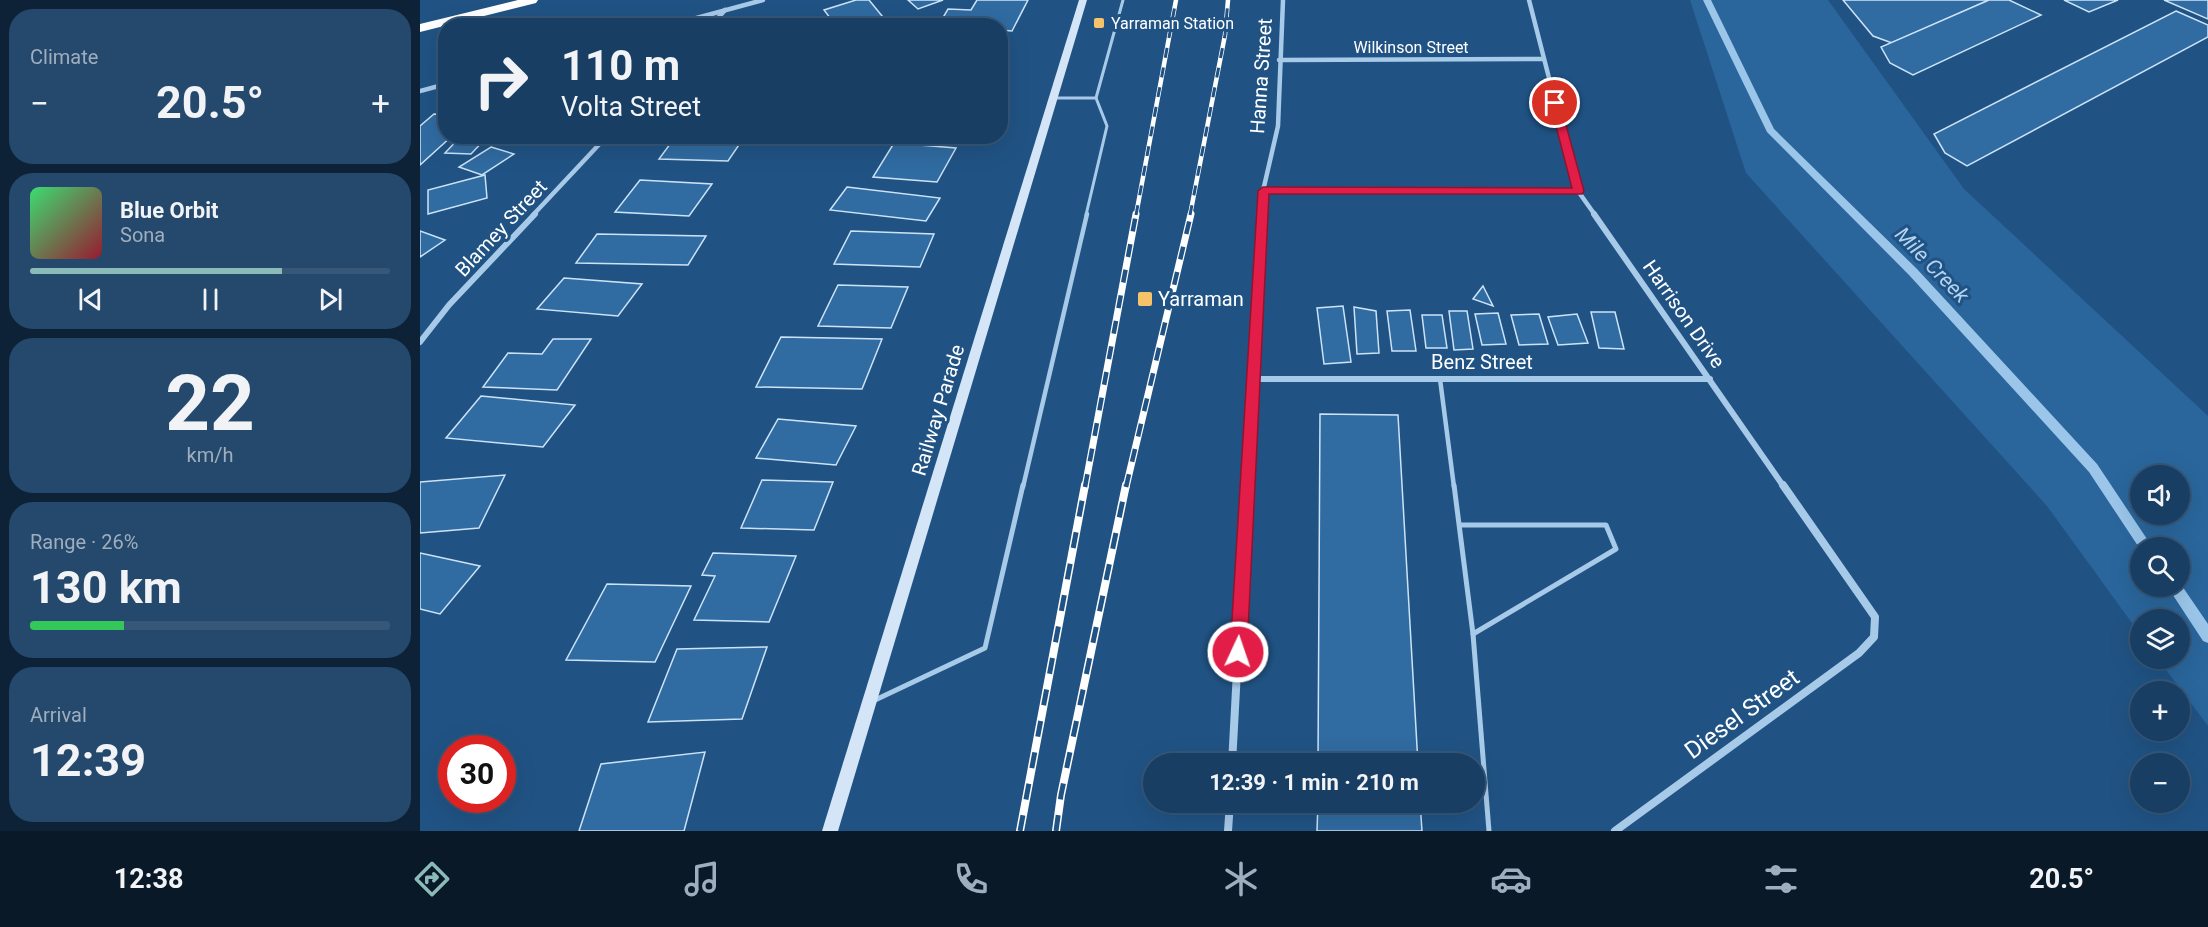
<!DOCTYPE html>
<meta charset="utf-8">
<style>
:root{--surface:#183e63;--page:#25496c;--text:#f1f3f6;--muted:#9faebe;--line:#365778;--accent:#8bbbb9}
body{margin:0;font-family:Roboto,sans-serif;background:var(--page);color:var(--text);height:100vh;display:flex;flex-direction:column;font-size:22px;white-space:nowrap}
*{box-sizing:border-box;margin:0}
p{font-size:20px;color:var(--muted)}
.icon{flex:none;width:33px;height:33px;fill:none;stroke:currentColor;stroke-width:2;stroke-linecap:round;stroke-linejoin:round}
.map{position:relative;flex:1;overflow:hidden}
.details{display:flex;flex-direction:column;gap:9px;padding:9px;background:#0d2236;width:420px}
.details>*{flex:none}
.hud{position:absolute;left:18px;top:18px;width:570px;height:126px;border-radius:24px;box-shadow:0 6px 24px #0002,0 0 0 2px var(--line);background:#183e63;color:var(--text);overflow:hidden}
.fabs{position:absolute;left:1710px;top:465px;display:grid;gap:12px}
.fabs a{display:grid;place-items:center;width:60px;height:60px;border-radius:50%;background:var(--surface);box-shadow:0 6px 24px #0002,0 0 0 2px var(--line);font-size:30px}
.speed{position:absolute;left:18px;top:735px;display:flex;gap:12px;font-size:30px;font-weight:700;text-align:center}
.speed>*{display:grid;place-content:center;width:78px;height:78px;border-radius:50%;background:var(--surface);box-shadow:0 6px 24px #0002,0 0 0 2px var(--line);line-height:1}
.speed .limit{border:9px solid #d22;background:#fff;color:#111}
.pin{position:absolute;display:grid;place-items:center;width:51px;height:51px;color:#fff;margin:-26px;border:3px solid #fff;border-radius:50%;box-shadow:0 2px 6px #0007}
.me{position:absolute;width:66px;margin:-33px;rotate:3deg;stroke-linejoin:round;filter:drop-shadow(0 0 4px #0008)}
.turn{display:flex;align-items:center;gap:21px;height:126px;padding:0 24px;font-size:27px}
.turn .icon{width:78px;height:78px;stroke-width:2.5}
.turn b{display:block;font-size:42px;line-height:51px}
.big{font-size:45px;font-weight:700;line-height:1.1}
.details .widget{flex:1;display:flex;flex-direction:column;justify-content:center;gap:9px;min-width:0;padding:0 21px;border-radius:24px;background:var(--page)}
.details .dial{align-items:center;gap:0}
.dial b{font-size:78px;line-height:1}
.song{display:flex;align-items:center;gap:18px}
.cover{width:72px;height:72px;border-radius:9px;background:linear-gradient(135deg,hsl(140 70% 55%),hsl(350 70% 35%))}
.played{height:6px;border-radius:3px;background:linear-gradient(90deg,var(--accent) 70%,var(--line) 70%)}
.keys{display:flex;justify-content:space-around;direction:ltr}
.heat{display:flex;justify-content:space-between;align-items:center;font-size:33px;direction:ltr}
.charge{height:9px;border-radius:4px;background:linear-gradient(90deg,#34c759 26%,var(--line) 0)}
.trip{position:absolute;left:723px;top:753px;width:342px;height:60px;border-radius:30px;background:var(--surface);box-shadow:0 6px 24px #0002,0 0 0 2px var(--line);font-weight:700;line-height:60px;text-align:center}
.menu{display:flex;height:96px;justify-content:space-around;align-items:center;background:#0a1928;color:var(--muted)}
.menu .icon{width:42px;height:42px}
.menu .selected{color:var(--accent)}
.menu b{font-size:27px;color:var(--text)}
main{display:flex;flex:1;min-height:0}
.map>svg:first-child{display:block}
.green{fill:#2a669c;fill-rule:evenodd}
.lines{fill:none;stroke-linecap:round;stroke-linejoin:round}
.stream{fill:#9bc6ea;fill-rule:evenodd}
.building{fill:#306ba1;stroke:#cce3f7;stroke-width:1.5}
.lane-far2{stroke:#a8cae9;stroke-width:3}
.lane-far1{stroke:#a8cae9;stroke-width:4.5}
.lane{stroke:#a8cae9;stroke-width:5}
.street-far2{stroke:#a8cae9;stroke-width:4.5}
.street-far1{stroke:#a8cae9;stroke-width:6}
.street{stroke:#a8cae9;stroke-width:8}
.secondary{fill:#d3e5f7;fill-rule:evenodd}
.highway{fill:#fff;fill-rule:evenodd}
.rail-far2-casing{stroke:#fff;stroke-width:4.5}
.rail-far1-casing{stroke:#fff;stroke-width:7}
.rail-casing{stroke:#fff;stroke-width:8}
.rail-far2{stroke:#205384;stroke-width:3;stroke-dasharray:10;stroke-linecap:butt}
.rail-far1{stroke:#205384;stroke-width:4.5;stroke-dasharray:13;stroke-linecap:butt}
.rail{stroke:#205384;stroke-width:5;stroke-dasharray:16;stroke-linecap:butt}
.route{fill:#e11d48;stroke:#92132f;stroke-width:1.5}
.poi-dot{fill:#f6c368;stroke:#205384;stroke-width:2}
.labels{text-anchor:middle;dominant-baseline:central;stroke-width:6;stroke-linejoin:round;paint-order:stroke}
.far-poi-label{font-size:16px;fill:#fff;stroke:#205384;text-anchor:start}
.far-street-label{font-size:16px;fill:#fff;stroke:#205384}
.street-label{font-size:20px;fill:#fff;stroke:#205384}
.poi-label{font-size:20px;fill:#fff;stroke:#205384;text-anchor:start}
.water-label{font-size:21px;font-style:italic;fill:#b3d4f1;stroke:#205384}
.near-street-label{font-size:24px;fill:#fff;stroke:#205384}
</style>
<main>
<section class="details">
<div class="widget"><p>Climate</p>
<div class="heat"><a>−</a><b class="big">20.5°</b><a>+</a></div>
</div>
<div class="widget">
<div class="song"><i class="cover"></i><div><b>Blue Orbit</b><p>Sona</p></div></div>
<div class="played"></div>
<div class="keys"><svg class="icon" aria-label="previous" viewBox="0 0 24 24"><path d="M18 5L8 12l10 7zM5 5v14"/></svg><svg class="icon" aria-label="pause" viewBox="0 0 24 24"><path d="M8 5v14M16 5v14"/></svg><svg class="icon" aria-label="next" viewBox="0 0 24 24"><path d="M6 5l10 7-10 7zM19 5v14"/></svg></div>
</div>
<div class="widget dial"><b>22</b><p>km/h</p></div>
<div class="widget"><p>Range · 26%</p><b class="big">130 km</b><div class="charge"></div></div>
<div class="widget"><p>Arrival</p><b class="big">12:39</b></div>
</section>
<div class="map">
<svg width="1788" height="831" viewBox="0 0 1788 831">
<rect width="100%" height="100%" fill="#205384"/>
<path class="green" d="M1270 0H1408L1544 189 1788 416V726L1738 659 1760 658V620H1720V634L1627 506 1326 173ZM1720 476H1760V514H1720ZM1720 548H1760V586H1720Z"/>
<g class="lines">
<g class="stream">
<polygon points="1283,0 1291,0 1354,129 1497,269 1677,464 1733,548 1720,548 1720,549 1669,472 1489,275 1347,132"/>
<polygon points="1760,583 1788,624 1788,643 1783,641 1747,586 1760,586"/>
</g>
</g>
<g class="building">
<polygon points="436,0 449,0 467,22 457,26 416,26 404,10"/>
<polygon points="488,0 523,0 498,9"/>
<polygon points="557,0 608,0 592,31 580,30 580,26 518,26 528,9 551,10"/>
<polygon points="1423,0 1569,0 1472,43 1453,36"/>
<polygon points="1569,0 1589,0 1621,15 1493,75 1470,63 1461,47"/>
<polygon points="1644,0 1698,0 1669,12"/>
<polygon points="1744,0 1788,0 1788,19"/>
<polygon points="1756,11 1788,25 1788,37 1547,166 1525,153 1514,134"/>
<polygon points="351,22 396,23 394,26 348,26"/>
<polygon points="14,114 26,115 26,136 32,136 0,165 0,126"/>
<polygon points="41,136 68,136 51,154 25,153"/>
<polygon points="256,136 325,136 308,161 239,159"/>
<polygon points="474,143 536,148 517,182 453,177"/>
<polygon points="71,147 94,154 62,175 39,167"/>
<polygon points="65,175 67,198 8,214 8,190"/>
<polygon points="220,180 292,184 269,216 195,212"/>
<polygon points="427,187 520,198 506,221 410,210"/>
<polygon points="0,231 25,240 0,257"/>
<polygon points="431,231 514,234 500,267 414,264"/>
<polygon points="177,234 286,236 268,265 156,263"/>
<polygon points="144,278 222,284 198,316 117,309"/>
<polygon points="418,285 488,287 471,328 398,326"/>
<polygon points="1063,286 1073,306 1053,299"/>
<polygon points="923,306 931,362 904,364 897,308"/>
<polygon points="934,307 956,311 959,353 937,354"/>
<polygon points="990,310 996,351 972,351 967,311"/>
<polygon points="1029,311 1047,311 1053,349 1034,350"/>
<polygon points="1171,312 1195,312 1204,349 1179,348"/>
<polygon points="1078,313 1086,344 1062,345 1055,314"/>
<polygon points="1119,314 1128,344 1099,345 1091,315"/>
<polygon points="1157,314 1168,343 1138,345 1128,317"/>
<polygon points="1002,315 1022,315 1027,348 1006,348"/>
<polygon points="361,337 462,339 442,389 336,387"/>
<polygon points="133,339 171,339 137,390 63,387 88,353 122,354"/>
<polygon points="61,396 155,405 123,447 26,438"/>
<polygon points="900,414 978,415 998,764 898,764"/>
<polygon points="358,419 436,426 416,465 336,458"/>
<polygon points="85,475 59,528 0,533 0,482"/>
<polygon points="342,480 413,482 394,530 321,528"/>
<polygon points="0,553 60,566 20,614 0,609"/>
<polygon points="293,553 376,556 349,622 274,620 295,576 282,575"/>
<polygon points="187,584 271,586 235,662 146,660"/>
<polygon points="347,647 322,719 228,722 257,649"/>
<polygon points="285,752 264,831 159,831 181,764"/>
<polygon points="898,802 1000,802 1002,831 897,831"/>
</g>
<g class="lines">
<g class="lane-far2">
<polyline points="633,98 676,98 703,0"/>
<polyline points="666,215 687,126 676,98"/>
</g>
<g class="lane-far1">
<polyline points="1020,379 1034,487"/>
<polyline points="603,487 667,214"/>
</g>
<g class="lane">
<polyline points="1034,485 1053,634 1069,831"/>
<polyline points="1040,525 1186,525 1196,549 1053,634"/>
<polyline points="453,701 565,648 603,485"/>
</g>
<g class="street-far2">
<polyline points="1109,0 1158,191 1175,215"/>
<polyline points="247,26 343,0"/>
<polyline points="291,26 305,10"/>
<polyline points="859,60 1123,59"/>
<polyline points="0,91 26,84"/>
<polyline points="843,191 1158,191"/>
<polyline points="113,215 187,136"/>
<polyline points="842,215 843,191 858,126 863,0"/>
</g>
<g class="street-far1">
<polyline points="1174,214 1364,487"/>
<polyline points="0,342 29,305 115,214"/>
<polyline points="834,379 1290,379"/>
<polyline points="827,487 842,214"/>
</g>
<g class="street">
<polyline points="812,764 827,485"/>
<polyline points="808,831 810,802"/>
<polyline points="1195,831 1439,653 1454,637 1455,617 1363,485"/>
</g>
<polygon class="secondary" points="659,0 667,0 418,831 402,831"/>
<polygon class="highway" points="98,0 118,0 116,3 0,32 0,24"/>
<defs>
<g id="rail-far2">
<polyline points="716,215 756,0"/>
<polyline points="770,215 805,35 808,0"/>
</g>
<g id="rail-far1">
<polyline points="665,487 716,214"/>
<polyline points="706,487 771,214"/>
</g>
<g id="rail">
<polyline points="600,831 665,485"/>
<polyline points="636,831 641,795 706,485"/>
</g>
</defs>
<use href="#rail-far2" class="rail-far2-casing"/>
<use href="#rail-far1" class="rail-far1-casing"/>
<use href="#rail" class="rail-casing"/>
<use href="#rail-far2" class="rail-far2"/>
<use href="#rail-far1" class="rail-far1"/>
<use href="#rail" class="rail"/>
</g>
<polygon class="route" points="1131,101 1140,103 1164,191 1162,194 849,194 827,652 824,658 818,660 813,658 810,652 838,191 843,187 1152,188 1130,103"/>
<g class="poi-dot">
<rect x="673" y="17" width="12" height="12" rx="3"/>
<rect x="717" y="291" width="16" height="16" rx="3"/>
</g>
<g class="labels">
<g class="far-poi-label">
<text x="691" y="23">Yarraman Station</text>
</g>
<g class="far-street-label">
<text x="991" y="47">Wilkinson Street</text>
</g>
<g class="street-label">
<text transform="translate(841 76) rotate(-86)">Hanna Street</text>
<text transform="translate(81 228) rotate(-47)">Blamey Street</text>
<text transform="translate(1264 314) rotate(55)">Harrison Drive</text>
<text x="1062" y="362">Benz Street</text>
<text transform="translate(518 410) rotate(-73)">Railway Parade</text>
</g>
<g class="poi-label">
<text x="738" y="299">Yarraman</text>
</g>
<g class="water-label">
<text transform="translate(1512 265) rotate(46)">Mile Creek</text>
</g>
<g class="near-street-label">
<text transform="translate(1322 714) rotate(-36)">Diesel Street</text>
</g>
</g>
</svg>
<div class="fabs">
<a><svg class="icon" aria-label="sound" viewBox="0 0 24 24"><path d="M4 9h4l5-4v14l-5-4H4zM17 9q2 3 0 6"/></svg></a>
<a><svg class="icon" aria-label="search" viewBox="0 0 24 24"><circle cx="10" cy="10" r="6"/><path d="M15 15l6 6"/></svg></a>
<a><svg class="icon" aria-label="layers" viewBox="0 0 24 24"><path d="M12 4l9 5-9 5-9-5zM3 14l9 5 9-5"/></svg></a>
<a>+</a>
<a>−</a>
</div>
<div class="speed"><div class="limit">30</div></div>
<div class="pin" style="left:1135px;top:103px;background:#d93025"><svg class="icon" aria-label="arrive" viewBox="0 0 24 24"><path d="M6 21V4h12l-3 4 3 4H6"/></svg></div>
<svg class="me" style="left:818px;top:652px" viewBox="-20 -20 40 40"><circle r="17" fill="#e11d48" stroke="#fff" stroke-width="3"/><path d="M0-11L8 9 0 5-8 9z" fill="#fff"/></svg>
<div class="trip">12:39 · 1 min · 210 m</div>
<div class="hud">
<div class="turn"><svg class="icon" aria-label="right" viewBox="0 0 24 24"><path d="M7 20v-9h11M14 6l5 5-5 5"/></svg><div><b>110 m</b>Volta Street</div></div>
</div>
</div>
</main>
<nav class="menu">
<b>12:38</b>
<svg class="icon selected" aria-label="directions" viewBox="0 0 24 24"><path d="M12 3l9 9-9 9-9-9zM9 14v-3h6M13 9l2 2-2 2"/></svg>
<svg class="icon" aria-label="music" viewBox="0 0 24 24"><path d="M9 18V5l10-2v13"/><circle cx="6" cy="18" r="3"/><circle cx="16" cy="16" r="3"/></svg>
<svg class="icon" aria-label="phone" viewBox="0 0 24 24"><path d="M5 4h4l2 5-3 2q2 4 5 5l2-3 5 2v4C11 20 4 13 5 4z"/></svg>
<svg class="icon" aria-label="climate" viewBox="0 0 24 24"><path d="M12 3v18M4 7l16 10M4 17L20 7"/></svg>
<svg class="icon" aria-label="car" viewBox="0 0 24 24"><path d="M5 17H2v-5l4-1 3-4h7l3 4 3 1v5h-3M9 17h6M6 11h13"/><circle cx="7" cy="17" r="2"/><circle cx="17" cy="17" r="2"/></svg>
<svg class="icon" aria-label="filters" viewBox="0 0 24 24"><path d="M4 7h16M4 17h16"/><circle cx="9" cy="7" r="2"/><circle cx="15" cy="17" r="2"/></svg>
<b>20.5°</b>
</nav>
